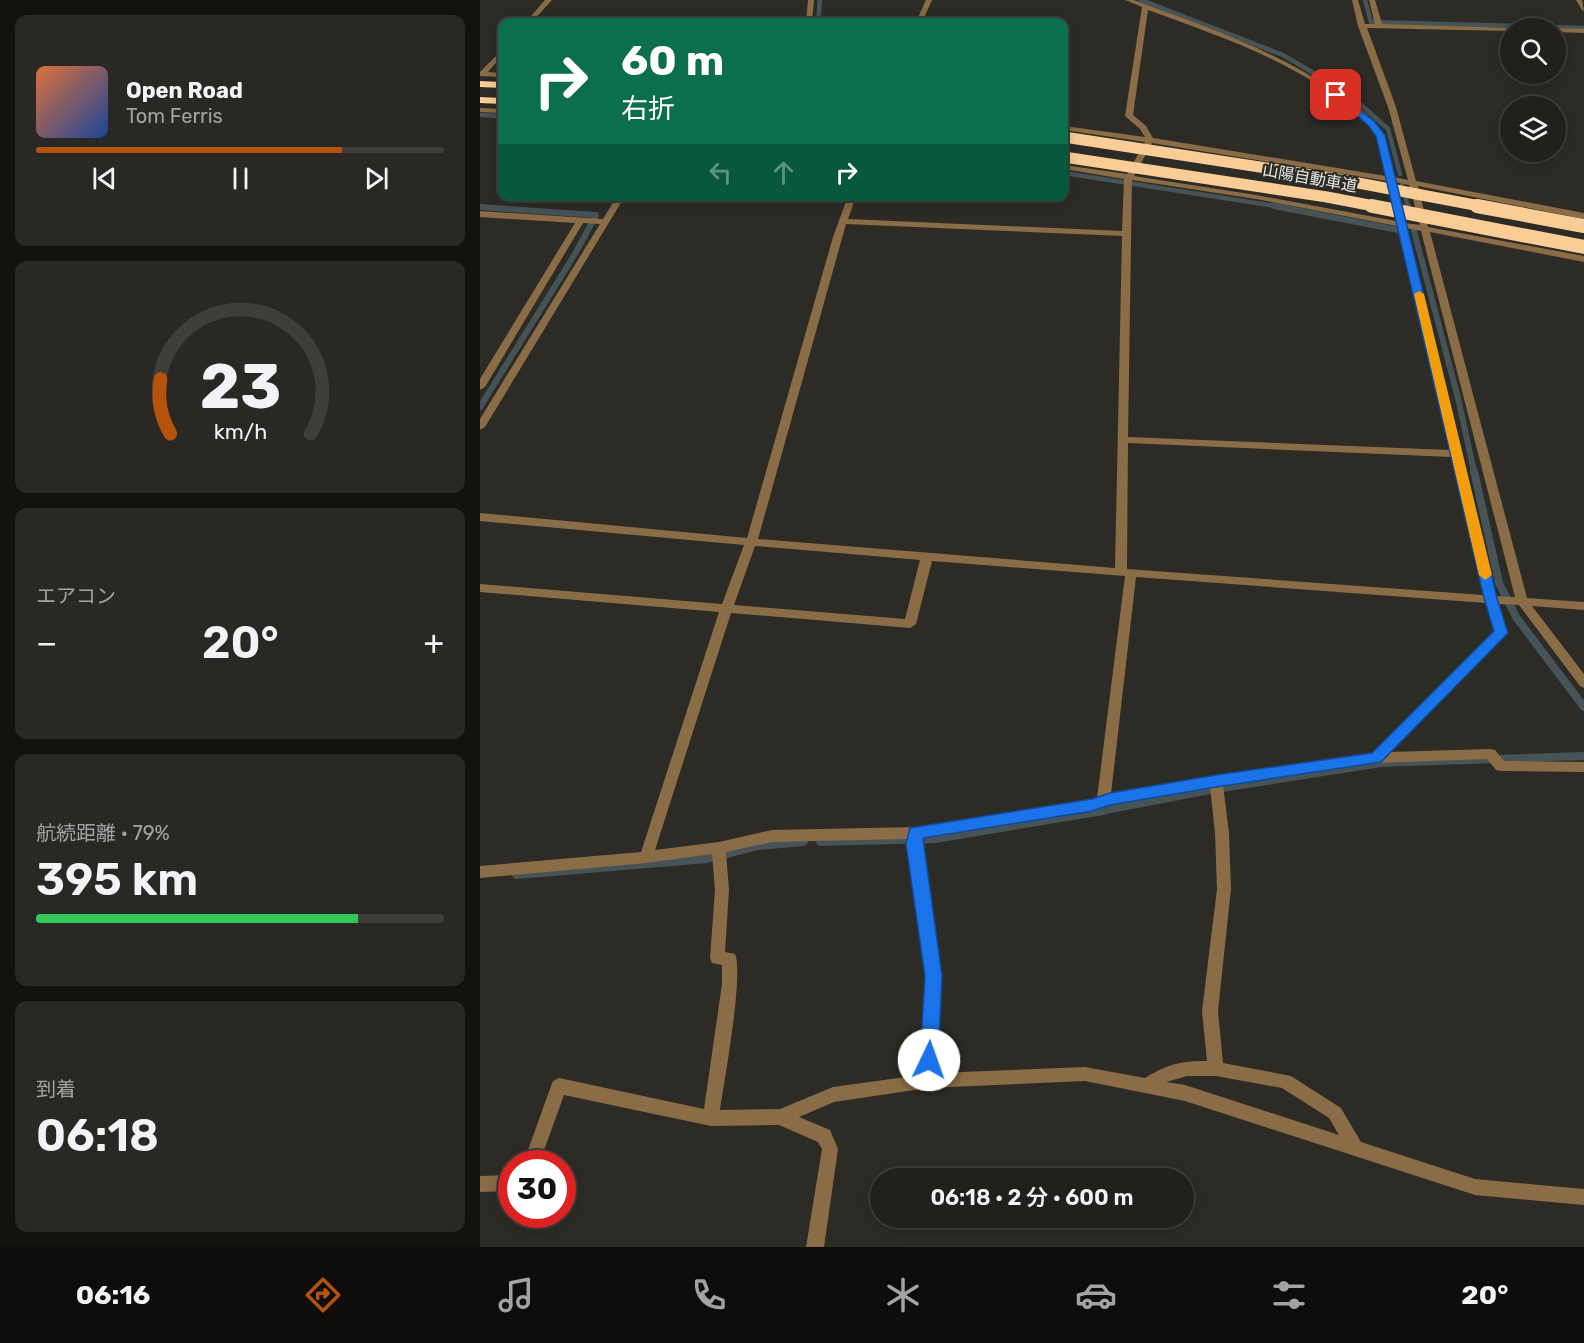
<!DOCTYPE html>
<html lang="ja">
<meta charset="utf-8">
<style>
:root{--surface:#22201c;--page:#2a2825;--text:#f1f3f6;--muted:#a2a3a3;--line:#3f3e3b;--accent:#b45309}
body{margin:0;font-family:Rubik,"Noto Sans JP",sans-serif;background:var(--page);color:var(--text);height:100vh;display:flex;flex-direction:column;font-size:22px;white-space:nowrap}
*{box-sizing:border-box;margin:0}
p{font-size:20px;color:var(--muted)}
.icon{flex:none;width:33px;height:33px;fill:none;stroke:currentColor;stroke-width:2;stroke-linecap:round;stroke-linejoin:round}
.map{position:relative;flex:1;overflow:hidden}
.details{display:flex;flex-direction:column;gap:15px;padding:15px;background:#13120f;width:480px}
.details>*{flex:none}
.banner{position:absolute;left:18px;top:18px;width:570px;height:183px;border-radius:12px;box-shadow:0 3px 15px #0003,0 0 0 2px var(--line);background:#0b6e4f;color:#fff;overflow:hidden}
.tools{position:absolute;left:1020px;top:18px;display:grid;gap:12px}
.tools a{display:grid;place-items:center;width:66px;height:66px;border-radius:50%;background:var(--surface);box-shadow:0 3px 15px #0003,0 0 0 2px var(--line);font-size:30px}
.speed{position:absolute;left:18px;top:1150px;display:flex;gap:12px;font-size:30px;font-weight:700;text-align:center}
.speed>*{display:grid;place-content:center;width:78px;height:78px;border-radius:50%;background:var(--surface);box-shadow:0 3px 15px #0003,0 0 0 2px var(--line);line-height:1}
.speed .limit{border:9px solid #d22;background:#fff;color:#111}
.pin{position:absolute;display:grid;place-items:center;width:51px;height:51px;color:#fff;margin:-26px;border-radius:12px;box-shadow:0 3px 9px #0006}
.me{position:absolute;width:66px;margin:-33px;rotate:3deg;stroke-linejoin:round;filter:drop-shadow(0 0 4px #0008)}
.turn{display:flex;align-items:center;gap:21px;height:126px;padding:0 24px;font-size:27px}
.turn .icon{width:78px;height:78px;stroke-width:2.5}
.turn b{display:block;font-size:42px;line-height:51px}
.lanes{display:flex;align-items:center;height:57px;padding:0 24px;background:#0003;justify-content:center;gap:30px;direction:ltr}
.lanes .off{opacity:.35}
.big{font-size:45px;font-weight:600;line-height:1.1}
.details .tile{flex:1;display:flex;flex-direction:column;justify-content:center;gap:9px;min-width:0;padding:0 21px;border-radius:12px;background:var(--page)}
.details .dial{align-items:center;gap:0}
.dial svg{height:156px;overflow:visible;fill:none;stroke:var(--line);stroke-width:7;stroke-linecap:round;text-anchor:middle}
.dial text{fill:var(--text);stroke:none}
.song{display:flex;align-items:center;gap:18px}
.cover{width:72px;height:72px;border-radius:9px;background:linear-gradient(135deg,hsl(20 70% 55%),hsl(220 70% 35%))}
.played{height:6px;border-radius:3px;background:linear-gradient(90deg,var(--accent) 75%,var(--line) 75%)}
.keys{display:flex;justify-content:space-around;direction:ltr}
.heat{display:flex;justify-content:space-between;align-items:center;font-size:33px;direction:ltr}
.charge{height:9px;border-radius:4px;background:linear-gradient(90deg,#34c759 79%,var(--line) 0)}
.trip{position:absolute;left:390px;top:1168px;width:324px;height:60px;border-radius:30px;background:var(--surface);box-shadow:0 3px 15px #0003,0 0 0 2px var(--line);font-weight:600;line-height:60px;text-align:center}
.tabs{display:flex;height:96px;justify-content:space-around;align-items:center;background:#0e0d0b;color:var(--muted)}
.tabs .icon{width:42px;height:42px}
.tabs .selected{color:var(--accent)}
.tabs b{font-size:27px;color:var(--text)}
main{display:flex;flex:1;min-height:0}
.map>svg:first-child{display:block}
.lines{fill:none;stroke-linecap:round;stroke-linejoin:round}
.stream-far3{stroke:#465357;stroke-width:4.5}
.stream-far2{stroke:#465357;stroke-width:6}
.stream-far1{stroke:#465357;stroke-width:8}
.stream{stroke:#465357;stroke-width:10}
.street{fill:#8a6c46;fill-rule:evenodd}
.highway{fill:#facd96;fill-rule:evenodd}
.highway-bridge-far1{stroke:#facd96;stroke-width:11}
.highway-bridge{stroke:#facd96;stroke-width:14}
.route{fill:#1a73e8;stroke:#114b97;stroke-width:1.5}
.slow{fill:#f59e0b}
.labels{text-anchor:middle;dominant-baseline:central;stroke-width:4.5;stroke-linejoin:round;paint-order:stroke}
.far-street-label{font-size:16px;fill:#eae9e5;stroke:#2d2b25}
</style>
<main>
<section class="details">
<div class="tile">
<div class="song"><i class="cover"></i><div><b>Open Road</b><p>Tom Ferris</p></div></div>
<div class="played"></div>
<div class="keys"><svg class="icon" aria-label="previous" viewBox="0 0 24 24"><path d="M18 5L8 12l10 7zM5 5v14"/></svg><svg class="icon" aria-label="pause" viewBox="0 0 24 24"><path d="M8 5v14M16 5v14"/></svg><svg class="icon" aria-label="next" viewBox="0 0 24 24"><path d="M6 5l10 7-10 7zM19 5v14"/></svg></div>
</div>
<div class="tile dial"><svg viewBox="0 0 100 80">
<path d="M14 69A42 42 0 1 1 86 69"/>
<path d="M14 69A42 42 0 0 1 9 41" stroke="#b45309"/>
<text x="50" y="56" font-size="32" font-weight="700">23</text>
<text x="50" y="72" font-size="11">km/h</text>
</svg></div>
<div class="tile"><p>エアコン</p>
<div class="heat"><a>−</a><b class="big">20°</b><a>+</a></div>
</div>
<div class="tile"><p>航続距離 · 79%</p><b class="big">395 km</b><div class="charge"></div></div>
<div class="tile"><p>到着</p><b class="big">06:18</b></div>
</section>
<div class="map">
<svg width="1104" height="1247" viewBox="0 0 1104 1247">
<rect width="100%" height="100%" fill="#2d2b25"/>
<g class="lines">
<g class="stream-far3">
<polyline points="661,0 803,55 869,94 908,129 920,174"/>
<polyline points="885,0 891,22 1104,28"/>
<polyline points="338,22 340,0"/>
<polyline points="0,115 22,116"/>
<polyline points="584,173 802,207"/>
<polyline points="922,185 928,207"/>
<polyline points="0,207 3,207"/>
</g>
<g class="stream-far2">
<polyline points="794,206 918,230"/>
<polyline points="928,206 930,213"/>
<polyline points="0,207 116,215 95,254 0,407"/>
<polyline points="934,231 978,398 994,472"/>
</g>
<g class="stream-far1">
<polyline points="994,471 1019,583 1036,617 1104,707"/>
<polyline points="615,812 730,790 901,763 1104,756"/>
</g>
<g class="stream">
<polyline points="341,841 455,838 623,810"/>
<polyline points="37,874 227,858 278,845 323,841"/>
</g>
<g class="street">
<polygon points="65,0 72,0 52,22 46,22"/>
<polygon points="328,0 334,0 332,22 326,22"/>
<polygon points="446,0 452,0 442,22 436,22"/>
<path d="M645 0H654C726 27 799 51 862 96 875 105 892 116 900 129 909 142 910 162 914 177L928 180 908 107 878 26 872 0H878L885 24H895L889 0H895L902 24 1032 28 1030 31 887 28 916 107 936 181 1104 213V219L938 186 948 227 1104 256V262L950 232 1047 598 1104 602V610L1052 606 1104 674V688L1100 686 1039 605 1018 604 1027 633 1025 636 910 752 1010 749 1015 750 1024 761 1104 762V772L1021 771 1016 770 1007 759 896 763 743 785 749 833 751 889 738 1011 743 1063 811 1076 861 1108 881 1142 995 1179 1104 1189V1205L995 1195 705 1101 605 1081 448 1088 354 1102 319 1117 350 1130 358 1149 344 1247H326L342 1149 338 1142 299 1125 231 1126 84 1095 59 1164H43L71 1086 73 1081 79 1078 224 1109 242 984V965L232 963 230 958 235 890 232 854 166 863 0 878V866L161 852 239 612 0 592V584L242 604 264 545 0 521V513L267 538 353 237 368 196H376L368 219 642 231 644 179 584 169V165L647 174 665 142 584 130V126L665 137 660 129 645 116 662 7ZM668 10C739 36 816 61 874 112 882 119 891 126 896 135L906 176 673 138 666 126 653 115ZM672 143 907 181 916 221 776 195 654 176ZM652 180 776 199 917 226 970 450 648 437ZM915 182 929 185 940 225 925 223ZM366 224 642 236 635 568 278 539ZM926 228 941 231 1035 597 1015 596 982 456 983 454 980 451ZM648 443 971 457 1003 595 647 569ZM275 546 440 560 425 619 254 605ZM452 561 645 576 617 798 436 827 292 830 239 842 175 850 251 613 430 628 436 624ZM656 577 1006 603 1015 632 892 753 736 776 631 794ZM730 787 735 833 737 889 722 1011 727 1061C704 1060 684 1065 665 1078L605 1067 456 1073 462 976 441 844 442 838 612 810 630 804ZM428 839 427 844 446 976 440 1075 353 1087 300 1109 240 1110C244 1083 264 973 255 954L245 952 249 890 246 852 292 842ZM707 1076H736L802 1088 849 1118 859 1135 705 1085 686 1082Z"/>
<polygon points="1096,0 1102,0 1104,11 1102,10"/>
<polygon points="1074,28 1076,28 1104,29 1104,33 1076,32"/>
<polygon points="22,50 22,56 8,72 22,73 22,77 0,76 0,72"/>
<polygon points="0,108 22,109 22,113 0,112"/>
<polygon points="137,196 145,196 5,427 0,430 0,419 120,224 103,223 5,387 0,390 0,379 95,223 0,217 0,211 123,219"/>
<polygon points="32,1175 32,1191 0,1192 0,1176"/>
</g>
<g class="highway">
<polygon points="0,81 22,82 22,88 0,87"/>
<polygon points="0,97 22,98 22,104 0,103"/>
</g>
<g class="highway-bridge-far1">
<polyline points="584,137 852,178 1005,207"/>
<polyline points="584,157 847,197 899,207"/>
</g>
<g class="highway-bridge">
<polyline points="892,206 1104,247"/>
<polyline points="997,206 1104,226"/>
</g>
</g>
<polygon class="route" points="856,93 894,121 905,135 1017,598 1028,633 901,762 736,787 630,805 612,811 443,838 462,976 458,1060 456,1066 449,1068 443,1066 440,1060 445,976 426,844 430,828 612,799 630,793 736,775 892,753 1014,631 1004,598 896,136 888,125 854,97 852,95"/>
<polygon class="slow" points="939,291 944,294 1012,575 1005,580 999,575 934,294"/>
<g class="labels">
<g class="far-street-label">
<text transform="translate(830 178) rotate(10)">山陽自動車道</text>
</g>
</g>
</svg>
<div class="tools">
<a><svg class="icon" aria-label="search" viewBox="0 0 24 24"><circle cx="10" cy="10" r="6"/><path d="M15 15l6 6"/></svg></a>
<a><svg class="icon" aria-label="layers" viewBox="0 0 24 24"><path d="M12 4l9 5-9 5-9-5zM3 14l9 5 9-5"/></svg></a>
</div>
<div class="speed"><div class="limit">30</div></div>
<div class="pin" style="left:856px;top:95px;background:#d93025"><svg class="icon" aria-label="arrive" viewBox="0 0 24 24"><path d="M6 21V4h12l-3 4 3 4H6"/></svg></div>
<svg class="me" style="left:449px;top:1060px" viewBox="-20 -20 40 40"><circle r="19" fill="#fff"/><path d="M0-13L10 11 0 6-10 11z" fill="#1a73e8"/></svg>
<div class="trip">06:18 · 2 分 · 600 m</div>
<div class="banner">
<div class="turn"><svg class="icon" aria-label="right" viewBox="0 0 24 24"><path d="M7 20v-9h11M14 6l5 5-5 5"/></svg><div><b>60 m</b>右折</div></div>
<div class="lanes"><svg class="icon off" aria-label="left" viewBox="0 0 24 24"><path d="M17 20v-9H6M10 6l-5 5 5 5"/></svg><svg class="icon off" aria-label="ahead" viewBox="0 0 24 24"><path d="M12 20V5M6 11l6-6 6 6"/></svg><svg class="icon" aria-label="right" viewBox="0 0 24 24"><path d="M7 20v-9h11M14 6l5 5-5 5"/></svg></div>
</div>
</div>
</main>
<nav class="tabs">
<b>06:16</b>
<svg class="icon selected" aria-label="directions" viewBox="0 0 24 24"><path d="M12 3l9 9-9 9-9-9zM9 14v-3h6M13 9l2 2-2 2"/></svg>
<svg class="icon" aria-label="music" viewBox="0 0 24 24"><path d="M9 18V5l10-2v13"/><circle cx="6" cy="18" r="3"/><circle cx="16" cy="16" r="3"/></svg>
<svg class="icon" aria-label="phone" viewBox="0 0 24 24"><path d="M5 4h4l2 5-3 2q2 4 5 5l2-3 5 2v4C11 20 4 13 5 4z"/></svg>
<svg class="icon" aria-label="climate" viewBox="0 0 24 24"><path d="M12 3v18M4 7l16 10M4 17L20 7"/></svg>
<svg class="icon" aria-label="car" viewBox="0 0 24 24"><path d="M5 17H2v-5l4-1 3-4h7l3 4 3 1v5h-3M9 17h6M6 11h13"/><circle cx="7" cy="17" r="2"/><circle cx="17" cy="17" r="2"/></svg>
<svg class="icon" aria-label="filters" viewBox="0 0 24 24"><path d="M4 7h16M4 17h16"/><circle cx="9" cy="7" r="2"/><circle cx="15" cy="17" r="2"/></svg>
<b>20°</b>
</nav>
